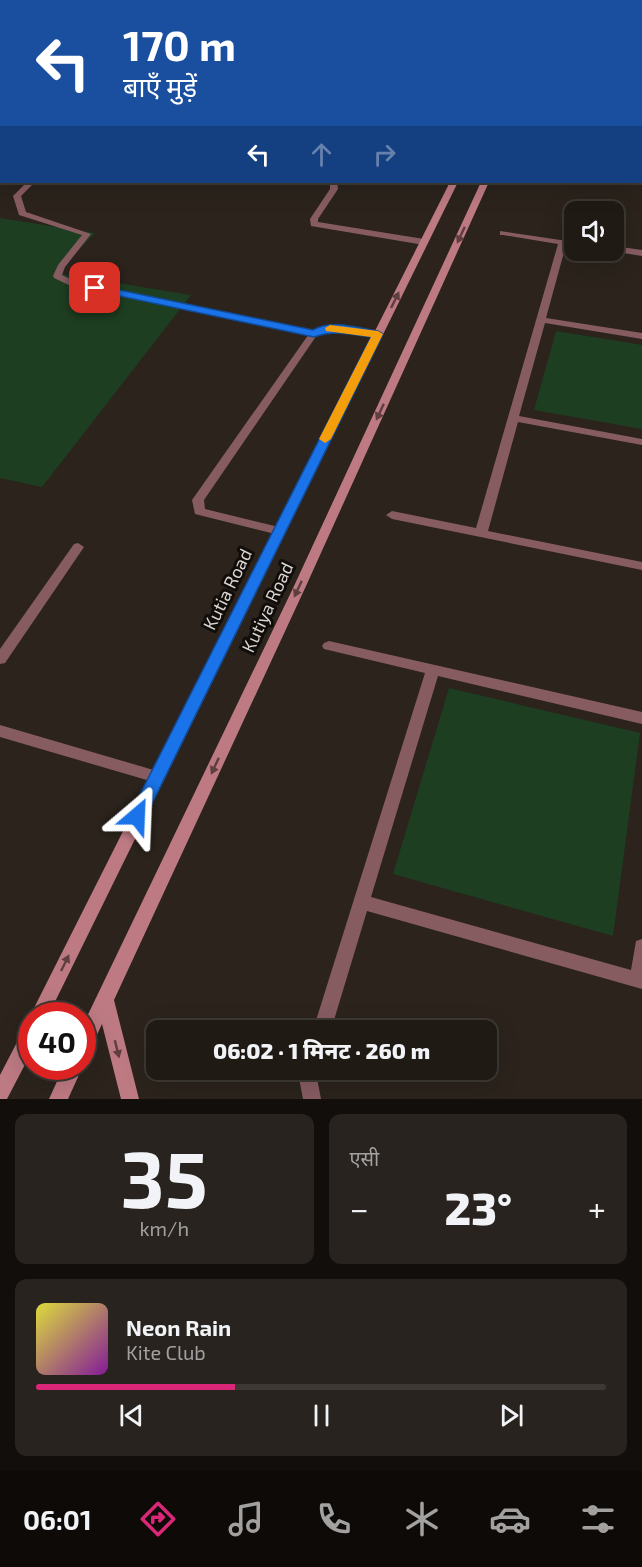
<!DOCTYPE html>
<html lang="hi">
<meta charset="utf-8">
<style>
:root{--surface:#201a15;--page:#28231e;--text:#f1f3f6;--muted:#a2a1a0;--line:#3d3834;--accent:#db2777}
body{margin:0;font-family:"Exo 2","Noto Sans Devanagari",sans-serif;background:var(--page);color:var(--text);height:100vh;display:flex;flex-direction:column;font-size:22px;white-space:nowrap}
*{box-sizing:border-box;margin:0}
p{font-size:20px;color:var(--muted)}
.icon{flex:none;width:33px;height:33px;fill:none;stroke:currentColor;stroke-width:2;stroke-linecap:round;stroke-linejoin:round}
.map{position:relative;height:1099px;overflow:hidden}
.side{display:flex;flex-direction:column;gap:15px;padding:15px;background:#120e0c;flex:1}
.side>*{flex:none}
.top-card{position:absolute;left:0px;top:0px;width:642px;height:183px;box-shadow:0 6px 24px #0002,0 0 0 2px var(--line);background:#1a4fa0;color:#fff;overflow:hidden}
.fabs{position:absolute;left:564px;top:201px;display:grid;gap:12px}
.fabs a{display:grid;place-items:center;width:60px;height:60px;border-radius:12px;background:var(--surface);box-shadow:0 6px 24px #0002,0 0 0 2px var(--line);font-size:30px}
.speed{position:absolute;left:18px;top:1002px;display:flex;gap:12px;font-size:30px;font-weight:700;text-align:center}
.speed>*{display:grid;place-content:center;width:78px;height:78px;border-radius:50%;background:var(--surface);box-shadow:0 6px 24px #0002,0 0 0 2px var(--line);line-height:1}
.speed .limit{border:9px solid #d22;background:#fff;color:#111}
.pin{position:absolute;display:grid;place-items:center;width:51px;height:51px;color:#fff;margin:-26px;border-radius:12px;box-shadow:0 3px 9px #0006}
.me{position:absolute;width:66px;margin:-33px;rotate:26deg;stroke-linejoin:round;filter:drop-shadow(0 0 4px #0008)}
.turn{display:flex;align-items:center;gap:21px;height:126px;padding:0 24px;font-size:27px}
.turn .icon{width:78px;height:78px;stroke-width:2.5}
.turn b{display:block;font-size:42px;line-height:51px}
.lanes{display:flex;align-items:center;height:57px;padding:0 24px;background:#0003;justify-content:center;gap:30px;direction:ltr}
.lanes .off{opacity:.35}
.big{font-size:45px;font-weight:800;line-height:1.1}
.side .tile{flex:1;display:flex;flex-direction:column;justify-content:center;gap:9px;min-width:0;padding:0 21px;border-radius:12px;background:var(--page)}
.side .dial{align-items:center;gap:0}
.dial b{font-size:78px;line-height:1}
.song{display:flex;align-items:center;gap:18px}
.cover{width:72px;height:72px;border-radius:9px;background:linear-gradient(135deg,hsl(60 70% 55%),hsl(290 70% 35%))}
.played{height:6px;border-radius:3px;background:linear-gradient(90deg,var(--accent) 35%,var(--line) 35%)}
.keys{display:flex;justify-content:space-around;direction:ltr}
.heat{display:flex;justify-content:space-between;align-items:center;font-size:33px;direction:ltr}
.side .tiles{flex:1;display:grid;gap:15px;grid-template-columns:1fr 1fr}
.tile:last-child{grid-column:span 2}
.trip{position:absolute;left:146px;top:1020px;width:351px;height:60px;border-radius:12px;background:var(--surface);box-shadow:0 6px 24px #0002,0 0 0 2px var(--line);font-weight:800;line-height:60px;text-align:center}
.tabs{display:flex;height:96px;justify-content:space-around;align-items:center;background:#0d0a08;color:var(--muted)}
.tabs .icon{width:42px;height:42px}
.tabs .active{color:var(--accent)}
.tabs b{font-size:27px;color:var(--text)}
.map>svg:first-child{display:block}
.green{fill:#1e3e21}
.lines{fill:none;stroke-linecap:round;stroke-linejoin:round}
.path{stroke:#7b746e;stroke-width:2;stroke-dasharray:2 1.5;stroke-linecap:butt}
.lane{fill:#865c61;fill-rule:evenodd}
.street{fill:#865c61;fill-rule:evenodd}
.secondary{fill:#bd7a83;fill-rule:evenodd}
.wall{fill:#514a51}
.shaded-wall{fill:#423c42}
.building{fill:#5e565e;stroke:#423c42;stroke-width:1.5}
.oneway{fill:#5e3e40}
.route{fill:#1a73e8;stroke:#114b97;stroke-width:1.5}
.slow{fill:#f59e0b}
.labels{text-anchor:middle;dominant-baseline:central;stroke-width:6;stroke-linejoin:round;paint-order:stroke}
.street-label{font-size:18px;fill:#dbd5d1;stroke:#110d0a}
</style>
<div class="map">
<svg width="642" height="1099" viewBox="0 0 642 1099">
<rect width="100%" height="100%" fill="#2b231c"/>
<g class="green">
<polygon points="0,218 95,233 56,273 191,295 42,487 0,478"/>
<polygon points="556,331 642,345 642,429 534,410"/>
<polygon points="449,688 640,733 613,936 393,874"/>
</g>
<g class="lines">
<polyline class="path" points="610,0 625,2"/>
<g class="lane">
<polygon points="116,0 122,0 115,2"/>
<polygon points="144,0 151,0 143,2"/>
<rect x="0" y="16" width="2" height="4"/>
<polygon points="323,182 337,182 338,189 318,219 318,222 424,239 428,242 424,245 311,226 310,219 330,189 330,185"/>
<polygon points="337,326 378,331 383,334 378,337 337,331 317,335 204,500 205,509 283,528 285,531 283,534 279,535 195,514 192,500 311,331 321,327"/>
<polygon points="78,543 84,547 82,550 5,663 0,664 0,649 74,544"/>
<polygon points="0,725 157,771 162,773 164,777 162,781 157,783 0,737"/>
</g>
<g class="street">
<polygon points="642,16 642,24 640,25 640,17"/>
<polygon points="2,50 2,54 0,55 0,51"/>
<polygon points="640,66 642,67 642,71 640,71"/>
<rect x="640" y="114" width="2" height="4"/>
<polygon points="27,182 35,182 21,196 26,212 91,234 65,267 62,275 76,282 314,330 319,333 314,336 73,287 54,278 53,276 58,265 82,235 19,215 13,196"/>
<polygon points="500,231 574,242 574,246 566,245 546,318 642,333 642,339 545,323 519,416 642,439 642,445 518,422 488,531 642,562 642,570 392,519 386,515 392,511 476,528 558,244 503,235 500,235"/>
<polygon points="614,246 642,250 642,256 611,251 614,250"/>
<polygon points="329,641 642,712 642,724 438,676 371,897 631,970 636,941 642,939 642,989 367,911 331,1030 313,1030 425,673 324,649 322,646 324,643"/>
<polygon points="301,1070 319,1070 317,1078 321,1099 303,1099 299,1078"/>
</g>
<g class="secondary">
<rect x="542" y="0" width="6" height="2"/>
<rect x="565" y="0" width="6" height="2"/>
<rect x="0" y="35" width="2" height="4"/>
<rect x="0" y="45" width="2" height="4"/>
<polygon points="450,182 458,182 48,1016 32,1016 32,1019 30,1016 33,1010"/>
<polygon points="481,182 489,182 306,586 114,1000 139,1099 121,1099 102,1024 88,1054 82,1057 82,1027 294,586"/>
<polygon points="32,1022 32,1051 7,1099 0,1099 0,1075 26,1025"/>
<polygon points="82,1065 83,1066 68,1099 49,1099 64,1066 82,1066"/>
</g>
</g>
<polygon class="wall" points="0,0 60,0 57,2 2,2 2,7 0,7"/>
<g class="shaded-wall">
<polygon points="45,0 60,0 57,2 42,2"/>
<polygon points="299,0 311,0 309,2 297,2"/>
</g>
<g class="building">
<polygon points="6,0 45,0 42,2"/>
<polygon points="247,0 299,0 297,2 245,2"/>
<polygon points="434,0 469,0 468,2 433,2"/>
</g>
<defs><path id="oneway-solid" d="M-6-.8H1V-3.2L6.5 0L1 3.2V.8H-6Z" transform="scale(1.5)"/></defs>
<g class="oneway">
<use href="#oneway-solid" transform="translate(461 235) rotate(115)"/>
<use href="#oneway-solid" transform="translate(395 300) rotate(-64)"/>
<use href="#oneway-solid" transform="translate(380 412) rotate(115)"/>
<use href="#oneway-solid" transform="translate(298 589) rotate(115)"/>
<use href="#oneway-solid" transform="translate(215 766) rotate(115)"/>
<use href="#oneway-solid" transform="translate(65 963) rotate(-64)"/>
<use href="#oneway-solid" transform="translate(117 1049) rotate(76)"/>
</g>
<path class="route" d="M95 285 313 330C331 319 358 328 378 331L383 334 143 822 137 824 131 822 129 816 371 337C351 334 334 330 314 337L91 290V286Z"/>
<polygon class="slow" points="330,325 378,331 383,334 331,439 325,443 319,439 371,337 326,331 325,328"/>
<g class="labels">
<g class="street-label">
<text transform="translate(227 589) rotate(-64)">Kutia Road</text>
<text transform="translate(267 607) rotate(-65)">Kutiya Road</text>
</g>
</g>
</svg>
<div class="fabs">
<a><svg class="icon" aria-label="sound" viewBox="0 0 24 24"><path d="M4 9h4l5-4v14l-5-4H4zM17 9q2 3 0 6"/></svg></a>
</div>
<div class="speed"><div class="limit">40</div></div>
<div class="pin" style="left:95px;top:288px;background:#d93025"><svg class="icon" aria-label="arrive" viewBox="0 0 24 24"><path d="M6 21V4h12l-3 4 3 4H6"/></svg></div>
<svg class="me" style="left:137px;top:816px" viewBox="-20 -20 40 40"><path d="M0-17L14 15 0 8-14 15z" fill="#1a73e8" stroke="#fff" stroke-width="4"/></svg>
<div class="trip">06:02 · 1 मिनट · 260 m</div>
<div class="top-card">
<div class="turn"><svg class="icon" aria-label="left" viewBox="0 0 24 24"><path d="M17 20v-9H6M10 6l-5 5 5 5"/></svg><div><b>170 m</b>बाएँ मुड़ें</div></div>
<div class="lanes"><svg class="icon" aria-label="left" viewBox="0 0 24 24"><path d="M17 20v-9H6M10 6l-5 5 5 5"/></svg><svg class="icon off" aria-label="ahead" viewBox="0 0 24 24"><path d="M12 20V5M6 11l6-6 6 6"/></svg><svg class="icon off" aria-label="right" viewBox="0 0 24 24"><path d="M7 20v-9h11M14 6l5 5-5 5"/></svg></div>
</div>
</div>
<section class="side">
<div class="tiles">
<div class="tile dial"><b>35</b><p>km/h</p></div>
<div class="tile"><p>एसी</p>
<div class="heat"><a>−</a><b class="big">23°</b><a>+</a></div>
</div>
<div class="tile">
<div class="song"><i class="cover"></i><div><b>Neon Rain</b><p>Kite Club</p></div></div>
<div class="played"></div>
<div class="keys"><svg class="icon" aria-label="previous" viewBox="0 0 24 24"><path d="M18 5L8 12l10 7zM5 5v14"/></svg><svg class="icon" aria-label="pause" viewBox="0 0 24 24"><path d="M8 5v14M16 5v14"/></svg><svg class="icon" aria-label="next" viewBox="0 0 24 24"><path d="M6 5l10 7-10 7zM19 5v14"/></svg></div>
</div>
</div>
</section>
<nav class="tabs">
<b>06:01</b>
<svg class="icon active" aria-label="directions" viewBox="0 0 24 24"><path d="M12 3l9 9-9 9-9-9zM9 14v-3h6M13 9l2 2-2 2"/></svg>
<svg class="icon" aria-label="music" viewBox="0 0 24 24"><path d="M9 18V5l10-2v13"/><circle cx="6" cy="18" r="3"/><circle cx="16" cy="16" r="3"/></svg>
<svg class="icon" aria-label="phone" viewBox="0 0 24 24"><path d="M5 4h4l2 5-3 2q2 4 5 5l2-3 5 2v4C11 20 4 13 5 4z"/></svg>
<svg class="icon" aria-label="climate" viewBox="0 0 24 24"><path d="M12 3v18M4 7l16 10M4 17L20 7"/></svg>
<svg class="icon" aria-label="car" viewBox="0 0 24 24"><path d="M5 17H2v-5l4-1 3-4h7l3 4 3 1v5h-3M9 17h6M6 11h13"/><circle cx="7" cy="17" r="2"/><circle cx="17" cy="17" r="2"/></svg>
<svg class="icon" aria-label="filters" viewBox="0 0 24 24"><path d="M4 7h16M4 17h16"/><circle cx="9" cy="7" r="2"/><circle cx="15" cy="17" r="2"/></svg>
</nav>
